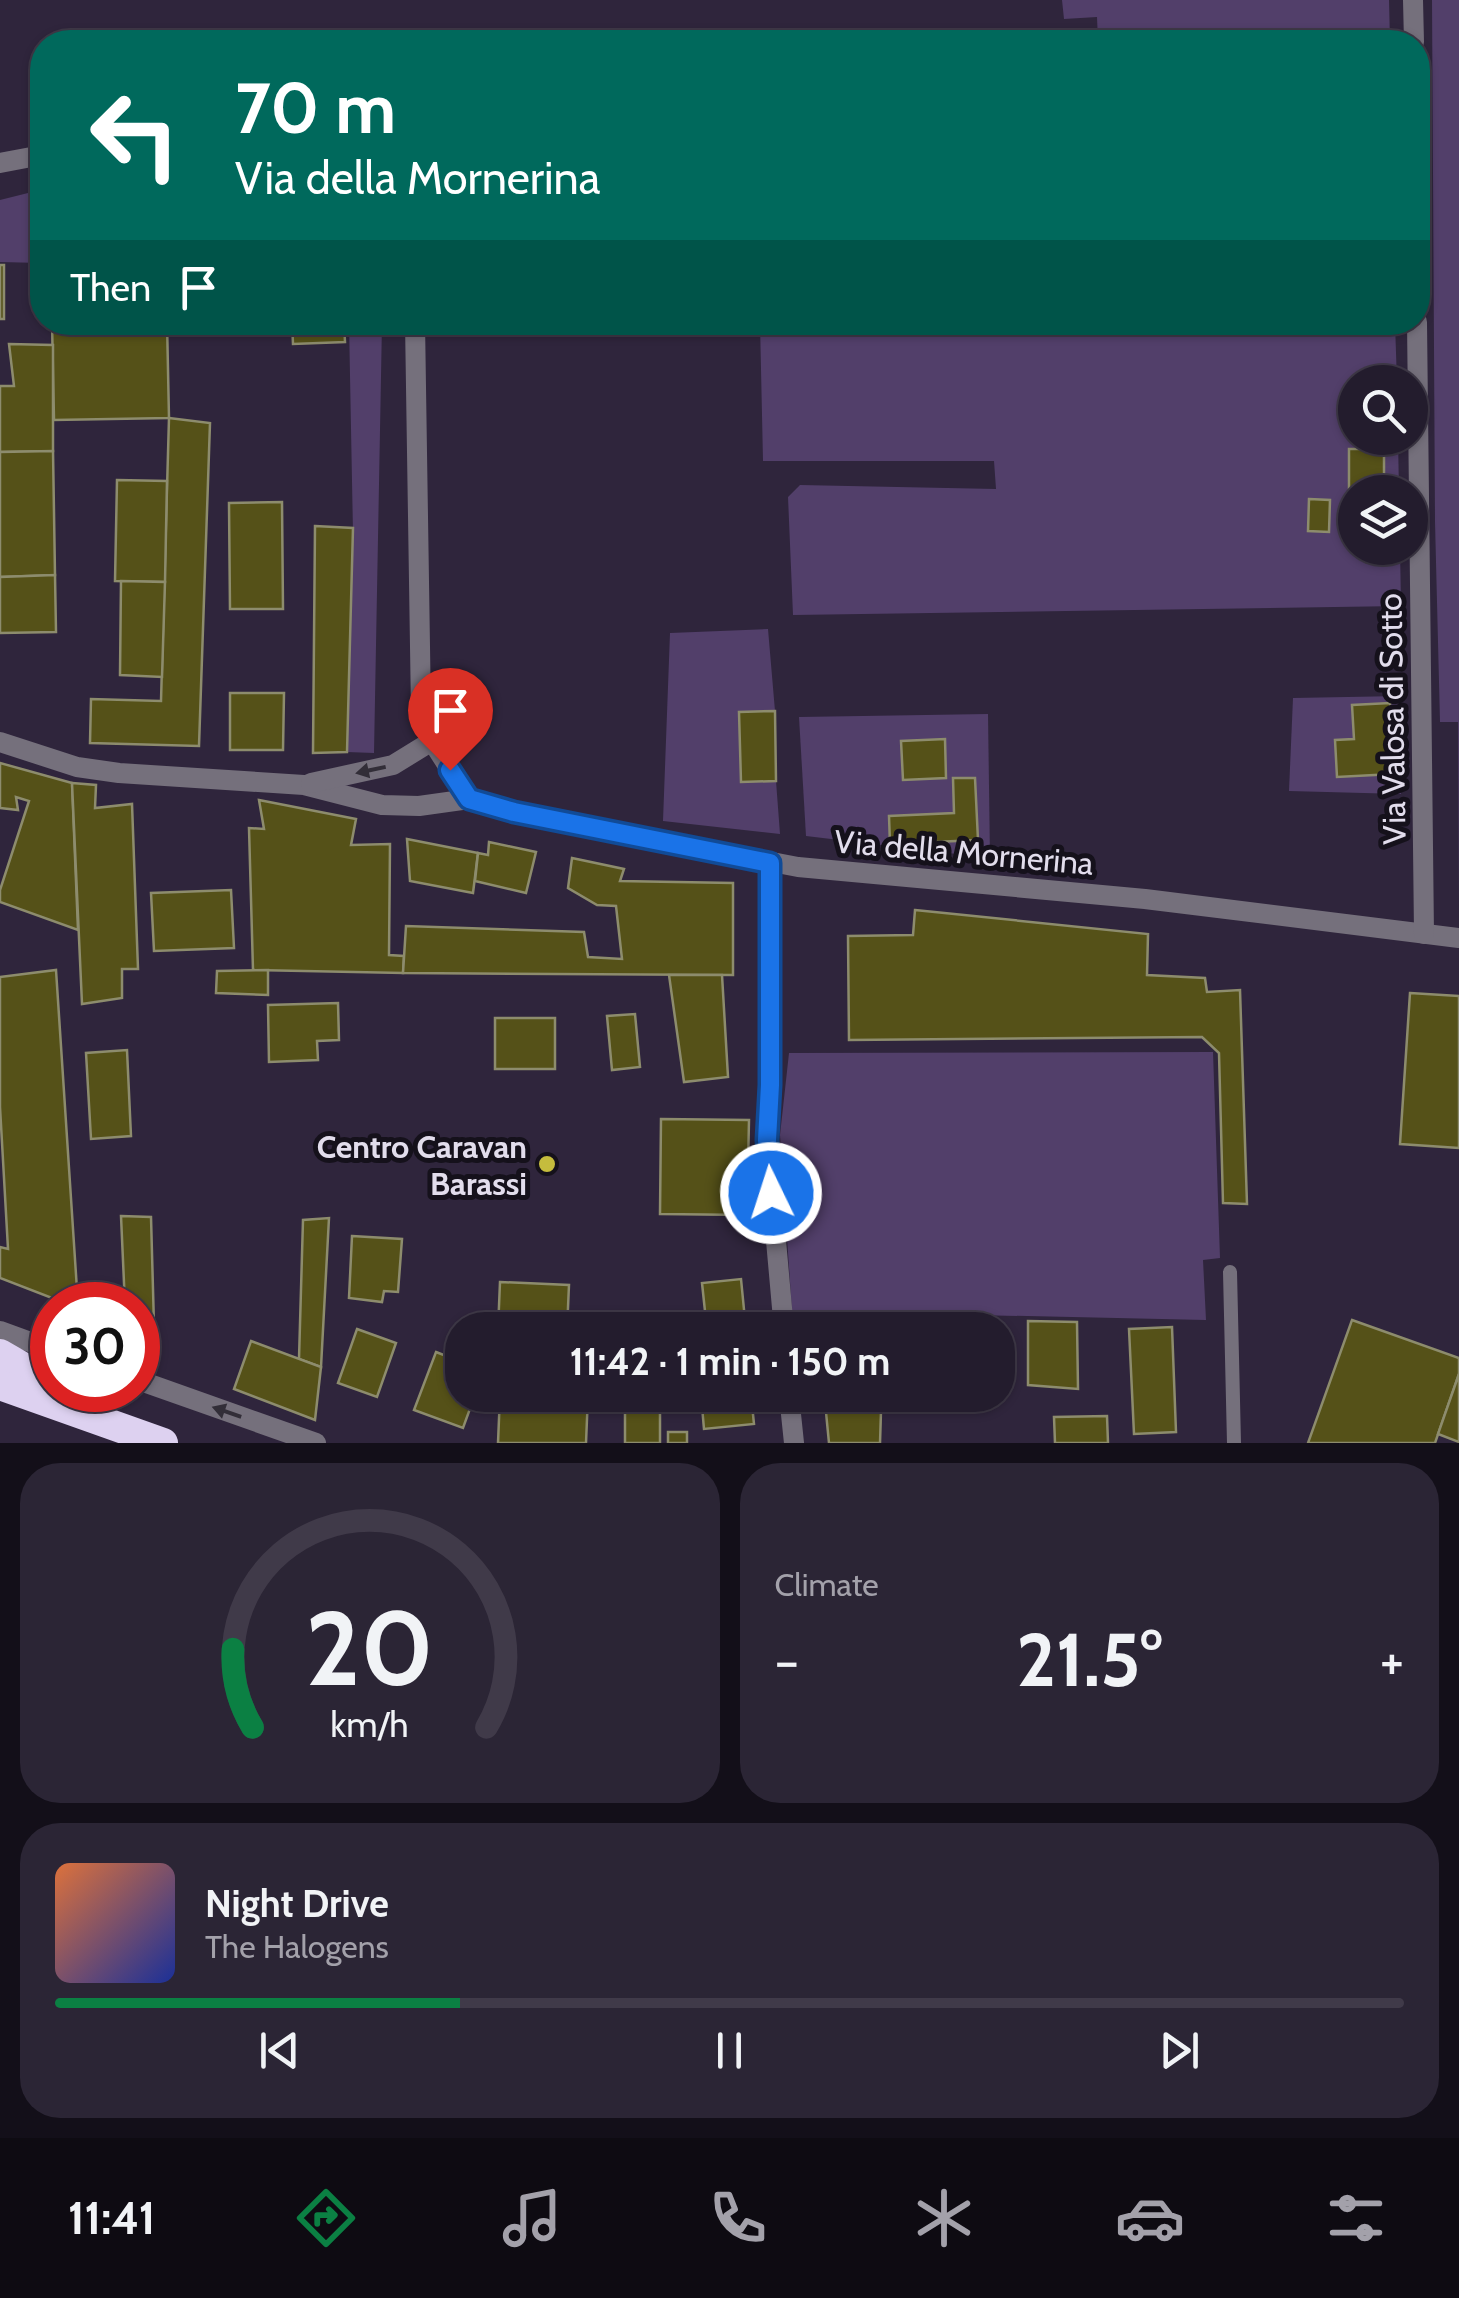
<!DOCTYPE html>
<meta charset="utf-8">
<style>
:root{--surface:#231c2d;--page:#2b2535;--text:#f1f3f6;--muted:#a3a1aa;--line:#403a49;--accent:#0b8043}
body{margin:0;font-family:Cabin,sans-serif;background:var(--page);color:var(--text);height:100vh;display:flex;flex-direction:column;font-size:38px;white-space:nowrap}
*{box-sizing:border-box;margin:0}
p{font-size:32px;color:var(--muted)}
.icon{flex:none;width:55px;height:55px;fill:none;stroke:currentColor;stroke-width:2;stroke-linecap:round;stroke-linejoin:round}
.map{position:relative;height:1443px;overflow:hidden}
.drawer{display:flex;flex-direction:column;gap:20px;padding:20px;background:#130f19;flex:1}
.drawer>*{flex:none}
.banner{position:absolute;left:30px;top:30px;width:1400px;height:305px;border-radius:40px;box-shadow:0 2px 8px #0004,0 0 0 2px var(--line);background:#00695c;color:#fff;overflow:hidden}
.controls{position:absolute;left:1338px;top:365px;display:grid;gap:20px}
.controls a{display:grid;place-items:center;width:90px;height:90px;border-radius:50%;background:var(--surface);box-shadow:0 2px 8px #0004,0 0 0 2px var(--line);font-size:50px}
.speed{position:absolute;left:30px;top:1282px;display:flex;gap:20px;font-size:50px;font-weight:700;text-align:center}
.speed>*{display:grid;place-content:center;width:130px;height:130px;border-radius:50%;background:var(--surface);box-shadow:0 2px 8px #0004,0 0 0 2px var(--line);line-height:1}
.speed .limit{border:15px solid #d22;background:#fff;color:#111}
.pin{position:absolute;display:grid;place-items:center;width:85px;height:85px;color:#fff;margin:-102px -42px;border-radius:50% 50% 50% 0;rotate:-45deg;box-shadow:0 0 10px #0007}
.pin .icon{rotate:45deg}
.me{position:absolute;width:110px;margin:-55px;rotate:356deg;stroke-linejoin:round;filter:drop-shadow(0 0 8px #0008)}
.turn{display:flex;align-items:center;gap:35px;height:210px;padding:0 40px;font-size:45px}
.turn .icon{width:130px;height:130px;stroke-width:2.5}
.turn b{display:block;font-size:70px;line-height:85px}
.then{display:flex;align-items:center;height:95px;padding:0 40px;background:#0003;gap:20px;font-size:38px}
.big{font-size:75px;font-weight:700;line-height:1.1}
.drawer .tile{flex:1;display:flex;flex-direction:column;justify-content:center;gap:15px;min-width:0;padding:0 35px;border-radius:40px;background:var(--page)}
.drawer .dial{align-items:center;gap:0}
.dial svg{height:260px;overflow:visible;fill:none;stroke:var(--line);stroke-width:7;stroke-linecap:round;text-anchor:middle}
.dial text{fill:var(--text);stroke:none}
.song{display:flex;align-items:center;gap:30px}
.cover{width:120px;height:120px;border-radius:15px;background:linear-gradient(135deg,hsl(20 70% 55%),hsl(230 70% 35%))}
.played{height:10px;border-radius:5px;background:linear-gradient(90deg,var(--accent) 30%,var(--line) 30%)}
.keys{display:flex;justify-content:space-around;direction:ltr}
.heat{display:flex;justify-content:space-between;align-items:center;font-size:55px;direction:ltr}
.drawer .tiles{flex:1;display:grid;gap:20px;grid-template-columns:1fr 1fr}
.tile:last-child{grid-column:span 2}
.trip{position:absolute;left:445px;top:1312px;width:570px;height:100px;border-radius:40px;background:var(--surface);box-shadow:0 2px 8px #0004,0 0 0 2px var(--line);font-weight:700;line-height:100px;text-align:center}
.menu{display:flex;height:160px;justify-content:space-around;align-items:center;background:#0e0b12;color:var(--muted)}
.menu .icon{width:70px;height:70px}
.menu .active{color:var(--accent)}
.menu b{font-size:45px;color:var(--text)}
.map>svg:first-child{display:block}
.green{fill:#523f6a}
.building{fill:#555118;stroke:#8d8c6d;stroke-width:2.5}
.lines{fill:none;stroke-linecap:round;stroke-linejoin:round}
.lane{stroke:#75707c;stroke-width:14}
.street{stroke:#75707c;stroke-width:20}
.highway{stroke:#ddd1f0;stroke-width:30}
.oneway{fill:#322e38}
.route-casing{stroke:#114b97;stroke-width:25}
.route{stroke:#1a73e8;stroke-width:18}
.poi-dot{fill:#c5bc3d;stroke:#15111b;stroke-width:4}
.labels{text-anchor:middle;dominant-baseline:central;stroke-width:10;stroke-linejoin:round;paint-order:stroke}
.street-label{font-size:32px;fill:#e2ddec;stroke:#15111b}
.poi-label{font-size:32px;font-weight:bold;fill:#e2ddec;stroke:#15111b;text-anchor:end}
</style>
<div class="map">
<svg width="1459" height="1443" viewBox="0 0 1459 1443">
<rect width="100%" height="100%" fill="#2f253c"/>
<g class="green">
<polygon points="1062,0 1389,0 1390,42 1098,42 1097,17 1064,19"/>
<polygon points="1432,0 1459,0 1459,906 1458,722 1440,722 1435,522"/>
<polygon points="32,192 41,263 0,262 0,200"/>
<polygon points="349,323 382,323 374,753 347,752 353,533"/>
<polygon points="760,323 1395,323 1397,382 1355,382 1355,438 1398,438 1399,492 1355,492 1355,548 1400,548 1401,606 793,615 788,497 800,485 996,489 994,461 763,461"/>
<polygon points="768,629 775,711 739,712 741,781 776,781 780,834 663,821 670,633"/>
<polygon points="1401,696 1401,794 1289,791 1293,698"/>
<polygon points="988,714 990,858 806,836 799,717"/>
<polygon points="1213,1052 1220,1258 1203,1260 1206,1320 792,1311 780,1135 789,1053"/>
</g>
<g class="building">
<rect x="0" y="265" width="4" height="54"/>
<polygon points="52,322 167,322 169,418 54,420"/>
<polygon points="292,322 344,322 345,342 293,344"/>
<polygon points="9,344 53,345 53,451 0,452 0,386 14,386"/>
<polygon points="169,418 210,423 199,746 90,743 91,699 161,701"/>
<polygon points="1349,449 1384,449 1384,492 1355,492 1355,527 1349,527"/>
<polygon points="53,451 55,575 0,577 0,452"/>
<polygon points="117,480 167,481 165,582 115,581"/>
<polygon points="1309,499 1330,500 1329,532 1308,531"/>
<polygon points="282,502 283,609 230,609 229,503"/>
<polygon points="315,526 353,528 347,752 313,753"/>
<polygon points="55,575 56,632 0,633 0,577"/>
<polygon points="121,581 165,582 162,677 120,675"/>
<polygon points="230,693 284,693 283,750 230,750"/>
<polygon points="1390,703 1393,774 1337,777 1335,740 1354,739 1352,705"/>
<polygon points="775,711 776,781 741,782 739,712"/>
<polygon points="945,739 946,778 903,780 901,741"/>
<polygon points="0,763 72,783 78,930 0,902 0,890 29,801 16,797 18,810 0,808"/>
<polygon points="953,778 975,778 978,840 890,844 889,816 954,813"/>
<polygon points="72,783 96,785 95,808 132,804 138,969 122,969 122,998 82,1004"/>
<polygon points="259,800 356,819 351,845 390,844 389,955 404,956 403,973 253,970 249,828 264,829"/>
<polygon points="407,839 478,853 473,893 410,881"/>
<polygon points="489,842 536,852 526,893 475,881 478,853 488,855"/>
<polygon points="572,858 624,869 620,881 733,883 733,975 403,973 406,926 584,932 588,957 622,959 616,906 597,905 568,888"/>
<polygon points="231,890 234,948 154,951 151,893"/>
<polygon points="915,910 1148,934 1147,975 1205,978 1207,992 1240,990 1247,1204 1223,1203 1219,1053 1202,1037 849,1040 848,936 913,935"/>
<polygon points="56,970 78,1305 70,1305 0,1278 0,1247 8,1249 0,1107 0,977"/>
<polygon points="268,970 268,995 216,993 217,971"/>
<polygon points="669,975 722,975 728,1077 684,1082"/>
<polygon points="1410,993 1459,996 1459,1148 1400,1144"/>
<polygon points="338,1003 339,1040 317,1041 318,1060 269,1062 268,1005"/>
<polygon points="635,1014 640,1067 612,1070 607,1016"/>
<rect x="495" y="1018" width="60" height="51"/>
<polygon points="127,1050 131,1136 91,1139 86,1053"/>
<polygon points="661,1119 749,1120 747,1215 660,1214"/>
<polygon points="121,1216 151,1217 155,1362 138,1356 138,1305 125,1305"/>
<polygon points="329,1218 321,1367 299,1359 303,1220"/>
<polygon points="352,1236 402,1239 398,1292 384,1291 382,1302 349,1298"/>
<polygon points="741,1279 746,1330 707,1330 702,1283"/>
<polygon points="500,1282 569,1285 567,1330 498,1330"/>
<polygon points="921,1320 923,1330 877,1330 876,1325"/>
<polygon points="1352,1320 1459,1358 1459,1374 1435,1443 1308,1443"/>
<polygon points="1028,1321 1077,1322 1078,1389 1028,1385"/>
<polygon points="1172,1327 1176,1432 1134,1434 1129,1329"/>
<polygon points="357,1329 396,1343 377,1397 338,1383"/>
<polygon points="251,1341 321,1367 315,1420 234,1389"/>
<polygon points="436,1352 462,1362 462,1395 475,1395 463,1428 414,1410"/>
<polygon points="1459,1374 1459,1442 1438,1434"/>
<polygon points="500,1395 588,1395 586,1443 498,1443"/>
<rect x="625" y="1395" width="35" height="48"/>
<polygon points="701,1395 751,1395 754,1424 704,1429"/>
<polygon points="825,1402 881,1411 880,1443 829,1443"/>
<polygon points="1107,1416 1108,1443 1055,1443 1054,1417"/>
<rect x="668" y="1432" width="19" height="11"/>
</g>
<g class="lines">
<polyline class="lane" points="1230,1272 1234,1443"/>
<g class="street">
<polyline points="1413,0 1414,42"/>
<polyline points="0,163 42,155"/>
<polyline points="415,322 421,711 432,741 469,799 514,813 798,867 1145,899 1459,938"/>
<polyline points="1417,322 1424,934"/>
<polyline points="0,742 77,767 119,773 304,785 382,805 419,806 469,799"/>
<polyline points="311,783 393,765 432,741"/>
<polyline points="770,863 770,1085 767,1140 784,1330"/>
<polyline points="0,1331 52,1350"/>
<polyline points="138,1380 316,1443"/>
<polyline points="789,1395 794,1443"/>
</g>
<g class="highway">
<polyline points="0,1354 52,1384"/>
<polyline points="0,1385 163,1443"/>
</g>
</g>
<defs><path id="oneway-solid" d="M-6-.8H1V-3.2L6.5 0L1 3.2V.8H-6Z" transform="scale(2.5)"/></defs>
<g class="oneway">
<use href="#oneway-solid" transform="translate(371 770) rotate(168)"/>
<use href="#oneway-solid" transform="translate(227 1412) rotate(-161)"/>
</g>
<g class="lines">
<defs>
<polyline id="route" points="450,770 469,799 514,812 770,863 770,1085 767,1140 771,1193"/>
</defs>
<use href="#route" class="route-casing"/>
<use href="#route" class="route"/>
</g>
<circle class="poi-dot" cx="547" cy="1164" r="10"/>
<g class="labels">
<g class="street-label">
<text transform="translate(1392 719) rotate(-91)">Via Valosa di Sotto</text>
<text transform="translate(964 852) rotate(5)">Via della Mornerina</text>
</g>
<g class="poi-label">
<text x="527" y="1146">Centro Caravan<tspan x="527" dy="37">Barassi</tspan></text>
</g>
</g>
</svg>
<div class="controls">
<a><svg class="icon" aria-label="search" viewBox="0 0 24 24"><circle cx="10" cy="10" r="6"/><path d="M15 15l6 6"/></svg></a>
<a><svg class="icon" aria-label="layers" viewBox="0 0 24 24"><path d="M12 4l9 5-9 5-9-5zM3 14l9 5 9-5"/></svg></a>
</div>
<div class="speed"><div class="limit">30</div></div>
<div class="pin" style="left:450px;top:770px;background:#d93025"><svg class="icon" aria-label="arrive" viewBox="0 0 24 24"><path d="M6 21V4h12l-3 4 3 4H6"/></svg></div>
<svg class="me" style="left:771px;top:1193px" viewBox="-20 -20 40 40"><circle r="17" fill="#1a73e8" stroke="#fff" stroke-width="3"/><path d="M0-11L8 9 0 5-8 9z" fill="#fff"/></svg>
<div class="trip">11:42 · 1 min · 150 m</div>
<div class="banner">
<div class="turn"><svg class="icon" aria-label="left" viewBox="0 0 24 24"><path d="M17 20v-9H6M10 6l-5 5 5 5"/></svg><div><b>70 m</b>Via della Mornerina</div></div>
<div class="then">Then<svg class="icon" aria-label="arrive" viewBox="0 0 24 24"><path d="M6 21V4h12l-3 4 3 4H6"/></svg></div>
</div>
</div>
<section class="drawer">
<div class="tiles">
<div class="tile dial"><svg viewBox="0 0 100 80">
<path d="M14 69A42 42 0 1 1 86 69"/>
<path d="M14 69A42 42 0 0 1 8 45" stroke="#0b8043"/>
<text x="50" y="56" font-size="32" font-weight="700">20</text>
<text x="50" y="72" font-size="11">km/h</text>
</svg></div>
<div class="tile"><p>Climate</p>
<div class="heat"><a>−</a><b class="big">21.5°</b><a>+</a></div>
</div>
<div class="tile">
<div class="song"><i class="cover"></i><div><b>Night Drive</b><p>The Halogens</p></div></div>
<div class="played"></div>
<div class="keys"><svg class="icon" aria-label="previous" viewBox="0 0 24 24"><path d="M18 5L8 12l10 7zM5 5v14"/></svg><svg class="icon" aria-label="pause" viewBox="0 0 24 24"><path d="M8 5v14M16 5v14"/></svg><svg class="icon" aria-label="next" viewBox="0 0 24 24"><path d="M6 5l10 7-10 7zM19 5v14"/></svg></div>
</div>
</div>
</section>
<nav class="menu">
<b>11:41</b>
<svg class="icon active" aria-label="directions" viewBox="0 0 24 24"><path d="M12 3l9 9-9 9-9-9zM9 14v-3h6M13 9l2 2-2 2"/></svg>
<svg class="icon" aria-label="music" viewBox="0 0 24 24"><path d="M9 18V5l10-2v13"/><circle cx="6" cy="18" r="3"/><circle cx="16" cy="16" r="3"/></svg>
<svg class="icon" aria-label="phone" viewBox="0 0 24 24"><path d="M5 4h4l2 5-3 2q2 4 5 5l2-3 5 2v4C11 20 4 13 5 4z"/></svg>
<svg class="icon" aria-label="climate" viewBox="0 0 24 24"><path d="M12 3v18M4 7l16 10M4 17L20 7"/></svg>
<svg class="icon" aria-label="car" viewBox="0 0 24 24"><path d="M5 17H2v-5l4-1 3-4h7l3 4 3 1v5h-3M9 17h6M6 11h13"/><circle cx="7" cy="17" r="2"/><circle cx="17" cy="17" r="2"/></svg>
<svg class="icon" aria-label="filters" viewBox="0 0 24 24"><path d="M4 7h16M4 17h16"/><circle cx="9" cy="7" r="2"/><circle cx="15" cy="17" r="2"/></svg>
</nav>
